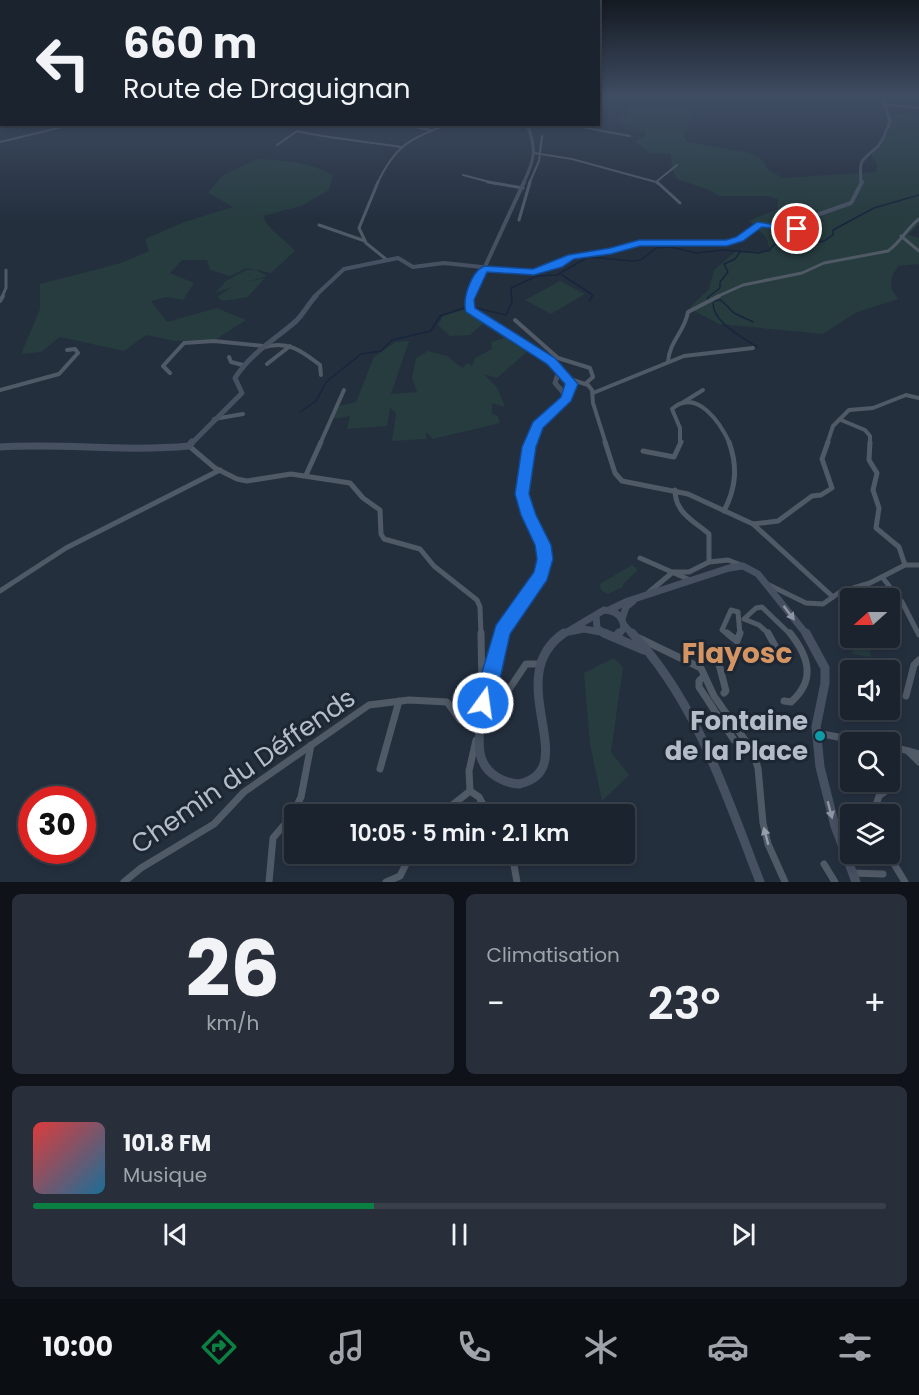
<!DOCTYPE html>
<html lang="fr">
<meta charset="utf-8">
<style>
:root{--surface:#1b232e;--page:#282f3a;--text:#f1f3f6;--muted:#a0a4aa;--line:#39404a;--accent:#0b8043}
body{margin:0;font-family:Poppins,sans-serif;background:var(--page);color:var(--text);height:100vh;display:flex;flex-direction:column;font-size:22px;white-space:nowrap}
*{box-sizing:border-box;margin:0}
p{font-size:20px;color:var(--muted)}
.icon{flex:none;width:33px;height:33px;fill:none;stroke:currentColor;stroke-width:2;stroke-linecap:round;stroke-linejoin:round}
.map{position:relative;height:882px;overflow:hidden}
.side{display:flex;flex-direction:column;gap:12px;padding:12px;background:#0f1319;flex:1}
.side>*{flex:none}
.banner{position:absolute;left:0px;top:0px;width:600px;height:126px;box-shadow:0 3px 9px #0003,0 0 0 2px var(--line);background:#1b232e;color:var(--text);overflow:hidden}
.needle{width:39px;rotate:249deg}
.controls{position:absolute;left:840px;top:588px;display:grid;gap:12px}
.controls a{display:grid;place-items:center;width:60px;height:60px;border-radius:6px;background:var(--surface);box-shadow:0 3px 9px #0003,0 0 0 2px var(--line);font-size:30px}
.speed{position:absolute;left:18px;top:786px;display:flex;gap:12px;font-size:30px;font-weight:700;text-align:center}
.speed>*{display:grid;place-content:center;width:78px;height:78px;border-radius:50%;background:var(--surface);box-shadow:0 3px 9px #0003,0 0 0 2px var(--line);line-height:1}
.speed .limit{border:9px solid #d22;background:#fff;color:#111}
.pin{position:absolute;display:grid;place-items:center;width:51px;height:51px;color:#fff;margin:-26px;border:3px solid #fff;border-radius:50%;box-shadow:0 2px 6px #0007}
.me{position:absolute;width:66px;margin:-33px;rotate:14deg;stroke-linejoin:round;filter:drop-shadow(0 0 4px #0008)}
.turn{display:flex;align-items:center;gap:21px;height:126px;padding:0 24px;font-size:27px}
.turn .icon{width:78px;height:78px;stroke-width:2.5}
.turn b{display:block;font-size:42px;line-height:51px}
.big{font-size:45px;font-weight:600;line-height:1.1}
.side .tile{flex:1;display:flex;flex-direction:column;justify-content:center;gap:9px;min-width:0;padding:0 21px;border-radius:9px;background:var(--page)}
.side .dial{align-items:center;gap:0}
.dial b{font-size:78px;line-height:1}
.song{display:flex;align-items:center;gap:18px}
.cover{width:72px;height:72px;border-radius:9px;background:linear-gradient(135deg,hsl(0 70% 55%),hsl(200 70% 35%))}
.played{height:6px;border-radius:3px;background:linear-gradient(90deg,var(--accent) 40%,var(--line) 40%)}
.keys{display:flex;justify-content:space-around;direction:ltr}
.heat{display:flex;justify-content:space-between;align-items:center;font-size:33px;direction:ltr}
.side .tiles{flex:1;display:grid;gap:12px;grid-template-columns:1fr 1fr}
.tile:last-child{grid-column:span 2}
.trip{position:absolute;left:284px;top:804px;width:351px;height:60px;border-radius:6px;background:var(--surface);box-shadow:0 3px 9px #0003,0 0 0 2px var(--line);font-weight:600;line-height:60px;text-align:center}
.tabs{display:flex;height:96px;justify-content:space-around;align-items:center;background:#0b0e12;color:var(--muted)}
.tabs .icon{width:42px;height:42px}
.tabs .on{color:var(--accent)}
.tabs b{font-size:27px;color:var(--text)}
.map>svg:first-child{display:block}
.green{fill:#263c3f}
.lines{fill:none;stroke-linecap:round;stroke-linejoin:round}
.stream{stroke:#17263c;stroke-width:1.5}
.street-far4{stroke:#505966;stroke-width:2}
.street-far3{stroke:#505966;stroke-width:3}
.street-far2{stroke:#505966;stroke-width:4}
.street-far1{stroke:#505966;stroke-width:5}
.street{stroke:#505966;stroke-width:7}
.secondary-far4{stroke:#465061;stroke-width:3}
.secondary-far3{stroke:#465061;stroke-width:4}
.secondary-far2{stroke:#465061;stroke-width:5}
.secondary-far1{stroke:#465061;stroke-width:7}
.secondary{stroke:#465061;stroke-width:9}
.oneway{fill:#8e96a5}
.oneway2{fill:#969eab}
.route{fill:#1a73e8;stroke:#114b97;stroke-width:1.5}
.culture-dot{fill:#0f9aa8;stroke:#1d2633;stroke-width:2}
.labels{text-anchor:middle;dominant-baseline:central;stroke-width:6;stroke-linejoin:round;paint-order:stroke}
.near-poi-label{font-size:26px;font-weight:bold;fill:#b4bcc9;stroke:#1d2633;text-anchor:end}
.near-street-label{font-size:26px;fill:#b4bcc9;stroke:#1d2633}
.near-quarter-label{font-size:28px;font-weight:bold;fill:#d59563;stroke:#1d2633}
</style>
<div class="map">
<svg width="919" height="882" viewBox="0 0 919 882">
<rect width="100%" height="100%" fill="#242f3e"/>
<g class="green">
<polygon points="632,105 678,106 694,114 688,119 688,127 683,136 687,142 751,153 763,161 768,170 783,178 876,172 877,165 871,153 890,130 886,116 902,113 919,120 919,224 908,235 919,238 919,264 898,266 892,276 891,288 898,299 855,313 823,334 719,324 689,308 709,289 714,270 736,251 771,252 766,237 749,221 777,209 778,199 766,196 720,196 707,189 677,179 672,168 671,154 649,153 635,141 645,136 645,132 620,123 618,117 629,115 627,111"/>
<path d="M257 159C285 160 308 162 333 175L329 190 301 206 263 216C269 231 284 238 295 251L271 273 246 268 230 276 210 270 207 260H182L170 273 194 283 183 300 166 297 151 301 167 322 217 308 246 320 215 340 175 341 146 335 124 351 60 337 41 352 21 354 40 309V284L121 263 149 251 145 239 184 222 233 207 208 193 223 175Z"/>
<polygon points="246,270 255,270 267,276 246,282 265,278 248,297 223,301 217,297 232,287 215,293 226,281"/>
<polygon points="560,281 585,294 551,314 525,300"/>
<polygon points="466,309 485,322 470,335 450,336 438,325 443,316"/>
<polygon points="508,337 529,350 497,378 484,374 498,389 505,407 492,403 492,414 498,416 500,423 433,439 426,432 426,439 392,441 396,413 390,408 387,426 347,429 350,416 332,419 339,406 356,402 374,357 395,342 409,341 391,394 417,392 412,378 416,358 428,351 447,356 462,368 468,363 472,366 475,358 492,349 491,342"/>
<polygon points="632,565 638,570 623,584 623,587 607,594 601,590 600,584"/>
<polygon points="844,619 850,620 850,638 866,638 871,657 853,654"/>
<polygon points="614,658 623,667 611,752 629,775 602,801 590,744 584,673"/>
</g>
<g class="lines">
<g class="stream">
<polyline points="562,275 593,295 589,301"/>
<polyline points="709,300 707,298 720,288 720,282 728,272 724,264 735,259 740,252"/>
<polyline points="714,301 721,300 734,313 753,322"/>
<path d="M713 303C713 323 743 337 757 347"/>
<polyline points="472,307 506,315 512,302 511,288 537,276 557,275 588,257 633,261 641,260 656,248 671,247 696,253 723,250 759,253 769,250 776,243 793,238 813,243 824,241 833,235 833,230 874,208 919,195"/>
<polyline points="300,412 316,401 327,381 361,354 381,351 392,340 431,331 440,316 467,307"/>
</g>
<g class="street-far4">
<polyline points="693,96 701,98"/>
<polyline points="601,100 603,96"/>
<polyline points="883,104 919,108"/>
<polyline points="398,124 431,130"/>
<polyline points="528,126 575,126 630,136"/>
<polyline points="0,142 75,124"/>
<path d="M277 145 297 131C331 139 366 141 401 147"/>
<polyline points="534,153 572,159 656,182 677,165"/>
<polyline points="463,175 497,184"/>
<polyline points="656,182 658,184"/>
<path d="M377 184C396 144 410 139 449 124"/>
<polyline points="529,184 539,161 542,136"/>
</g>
<g class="street-far3">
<polyline points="378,182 359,228 366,243 387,260"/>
<polyline points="488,182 523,188"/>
<polyline points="657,182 680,203"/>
<polyline points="519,220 530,182"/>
<polyline points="319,225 365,241"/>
<polyline points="901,236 919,251"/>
<polyline points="2,297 6,288 6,270"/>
<path d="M716 297 743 285 802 273 824 263 888 251C901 242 906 229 919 219"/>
</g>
<g class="street-far2">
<polyline points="0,301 3,296"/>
<polyline points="515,320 558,358 590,368 593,377 585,384"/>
<path d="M262 348C286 339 302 351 320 365L321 375"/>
<polyline points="229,357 231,362 243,365"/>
<path d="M668 362C669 342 685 331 688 312L719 296"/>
<polyline points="267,364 290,346"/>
<polyline points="170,373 163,366 184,343 214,341 263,346"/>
<polyline points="570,379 588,385 592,390 593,403 606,444"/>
<polyline points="0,390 59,374 78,353 75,349 67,350"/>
<polyline points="593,393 684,356 753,348"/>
<polyline points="682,403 703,390"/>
<polyline points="214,419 243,414"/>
<polyline points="841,420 865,430 870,436 870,444"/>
<polyline points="320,444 344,390"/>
<path d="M680 444V428L672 409C697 387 721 424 730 444"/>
<polyline points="827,444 833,426 849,410 873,408 906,395 919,398"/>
</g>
<g class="street-far1">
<polyline points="605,442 615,473 622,481 688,494 753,524 833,597"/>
<polyline points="870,442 869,460 877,473 873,490 879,508 876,528 899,547 905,565"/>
<polyline points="189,446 215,468 237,479 247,481 291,474 350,483 363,498 380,510 381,534 384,539 420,549 434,566 477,600 480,607 481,635"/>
<polyline points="643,451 674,457 681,442"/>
<polyline points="306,475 321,442"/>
<path d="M724 511C736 488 738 467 729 442"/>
<polyline points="753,524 778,521 812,496 821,495 832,488 822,459 828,442"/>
<polyline points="640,558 690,580"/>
<polyline points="709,562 728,560 741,565"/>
<polyline points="882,577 902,602 919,635"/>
<polyline points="767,584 806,603 823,604 840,592 870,583 905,565 919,565"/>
<polyline points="0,591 66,548 220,470"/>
<path d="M649 592 673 572H689L709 562V534C694 521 675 513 675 490"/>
<polyline points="729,635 722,630 731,610 738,612 740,635"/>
<polyline points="770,635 759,625 744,619 756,608 762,607 791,635"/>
</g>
<g class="street">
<polyline points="481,633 482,691"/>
<polyline points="727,633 737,641 740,633"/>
<polyline points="768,633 784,662"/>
<polyline points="639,638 701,668 714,696 752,750 758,768 763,823 768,844 785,882"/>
<polyline points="715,649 726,691 724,693"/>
<polyline points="704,676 699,681 699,687 734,740 751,750"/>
<polyline points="906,696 914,665 919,660"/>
<path d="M784 701 791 702C816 680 809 657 790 633"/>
<polyline points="817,733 864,742"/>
<polyline points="890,746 919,754"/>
<polyline points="908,751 919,762"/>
<polyline points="380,769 399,701"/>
<polyline points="470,791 479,797 488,814"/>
<polyline points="441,814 470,791 469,771 476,740"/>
<polyline points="873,814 879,796 886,791"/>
<polyline points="512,854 517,882"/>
<polyline points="888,854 905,882"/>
<polyline points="824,864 835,882"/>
<polyline points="853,873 883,874"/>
<polyline points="124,882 141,868 214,824 244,792 369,705 409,700 447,702 460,720 475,725 495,710 526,664 539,664"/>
<polyline points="269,882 273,838 291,817 301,797 311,745"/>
<polyline points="386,882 400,876 411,854"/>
</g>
<g class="secondary-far4">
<path d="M523 184C535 159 537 149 527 124"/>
<path d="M861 184C860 161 858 163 876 148 883 143 886 130 890 122L883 96"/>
</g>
<g class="secondary-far3">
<polyline points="314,297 344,269 398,258 413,267 444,263 530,272 559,264 572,257 611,251 639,243 727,243 739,239 760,224 797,229 811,217 851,203 862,182"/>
<polyline points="471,297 524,182"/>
</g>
<g class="secondary-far2">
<polyline points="472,296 468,304 472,312 551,361 566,377"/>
<polyline points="556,369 558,374 555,383 563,392 564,398"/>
<path d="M191 444 242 393 235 378C250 354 274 340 295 322 303 315 308 304 316 296"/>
<path d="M529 444C537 420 562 411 568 387"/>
</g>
<g class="secondary-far1">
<path d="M0 447C63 443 126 452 189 446L192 442"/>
<polyline points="609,610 628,601 729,568 743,566 758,574 807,635"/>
<polyline points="596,616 597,628 607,635"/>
<polyline points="622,619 626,607 633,601"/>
<polyline points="624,625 633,635"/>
<polyline points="569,632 584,629 600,632"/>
<polyline points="501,635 539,579 544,560 539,537 523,493 530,442"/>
<path d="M562 635 604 610C616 611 623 616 624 628L618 635"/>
</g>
<g class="secondary">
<path d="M502 633C492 659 472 736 482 760 488 775 504 783 519 784 585 770 499 677 564 633"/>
<polyline points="604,633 644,650"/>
<path d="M632 633C697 702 726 795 760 882"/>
<polyline points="806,633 825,668 825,683 816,727 820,767 835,826 856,882"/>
<polyline points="617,636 619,633"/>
</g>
</g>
<defs><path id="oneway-solid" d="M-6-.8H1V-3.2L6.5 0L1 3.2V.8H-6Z" transform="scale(1.5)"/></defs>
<g class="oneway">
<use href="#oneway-solid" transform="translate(789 613) rotate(53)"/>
<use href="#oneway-solid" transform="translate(830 810) rotate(75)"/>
</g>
<use class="oneway2" href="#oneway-solid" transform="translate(766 836) rotate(-105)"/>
<linearGradient id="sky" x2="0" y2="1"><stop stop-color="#141a22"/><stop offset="0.44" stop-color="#3f4d63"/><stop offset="1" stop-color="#3f4d63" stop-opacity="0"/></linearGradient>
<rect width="919" height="220" fill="url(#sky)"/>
<path class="route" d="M757 222 802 229 797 232 762 227 743 241 727 246H640L611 254 574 259 562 267 534 275 487 272 474 300 475 308 555 358 578 384 571 401 543 428 536 447 529 494 536 515 551 545 553 559 547 580 510 634 493 710 486 713 476 710 473 703 496 625 534 572 537 559 535 545 521 515 515 494 522 447 533 422 561 397 565 384 547 364 466 312C462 299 471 272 484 266L533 269 568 255 610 248 639 240H726L736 237Z"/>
<circle class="culture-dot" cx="820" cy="736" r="6"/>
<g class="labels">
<g class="near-poi-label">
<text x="808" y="721">Fontaine<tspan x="808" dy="30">de la Place</tspan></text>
</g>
<g class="near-street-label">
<text transform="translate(243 771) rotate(-35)">Chemin du Déffends</text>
</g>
<g class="near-quarter-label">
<text x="737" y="653">Flayosc</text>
</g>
</g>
</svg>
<div class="controls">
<a><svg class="needle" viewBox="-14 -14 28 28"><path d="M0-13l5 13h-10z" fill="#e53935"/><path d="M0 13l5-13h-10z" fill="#a0a4aa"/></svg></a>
<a><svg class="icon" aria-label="sound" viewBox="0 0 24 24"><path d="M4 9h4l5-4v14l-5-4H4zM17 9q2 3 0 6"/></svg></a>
<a><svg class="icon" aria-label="search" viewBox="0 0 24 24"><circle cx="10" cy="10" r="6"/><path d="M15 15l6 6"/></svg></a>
<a><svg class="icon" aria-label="layers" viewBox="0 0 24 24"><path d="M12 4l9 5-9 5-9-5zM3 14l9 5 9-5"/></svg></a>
</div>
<div class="speed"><div class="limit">30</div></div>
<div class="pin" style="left:797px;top:229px;background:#d93025"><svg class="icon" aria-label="arrive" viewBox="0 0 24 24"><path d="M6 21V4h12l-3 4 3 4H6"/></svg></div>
<svg class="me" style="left:483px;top:703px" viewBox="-20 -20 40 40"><circle r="17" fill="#1a73e8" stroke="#fff" stroke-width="3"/><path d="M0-11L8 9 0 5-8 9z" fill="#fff"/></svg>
<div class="trip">10:05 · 5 min · 2.1 km</div>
<div class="banner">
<div class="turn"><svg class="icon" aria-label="left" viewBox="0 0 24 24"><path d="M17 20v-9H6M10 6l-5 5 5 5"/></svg><div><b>660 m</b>Route de Draguignan</div></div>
</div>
</div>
<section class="side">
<div class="tiles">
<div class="tile dial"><b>26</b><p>km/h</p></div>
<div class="tile"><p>Climatisation</p>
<div class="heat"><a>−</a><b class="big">23°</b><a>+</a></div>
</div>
<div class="tile">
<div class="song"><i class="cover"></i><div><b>101.8 FM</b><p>Musique</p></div></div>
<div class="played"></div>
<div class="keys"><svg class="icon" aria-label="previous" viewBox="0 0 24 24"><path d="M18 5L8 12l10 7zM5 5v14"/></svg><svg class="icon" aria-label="pause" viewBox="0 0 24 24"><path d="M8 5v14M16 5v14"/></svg><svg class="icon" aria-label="next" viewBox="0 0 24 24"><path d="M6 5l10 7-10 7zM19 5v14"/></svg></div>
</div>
</div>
</section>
<nav class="tabs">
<b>10:00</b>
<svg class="icon on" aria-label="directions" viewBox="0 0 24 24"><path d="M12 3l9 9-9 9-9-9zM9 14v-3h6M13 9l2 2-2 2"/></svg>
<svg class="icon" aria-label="music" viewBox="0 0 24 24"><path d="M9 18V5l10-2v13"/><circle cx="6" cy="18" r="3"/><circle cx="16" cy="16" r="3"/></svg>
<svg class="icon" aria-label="phone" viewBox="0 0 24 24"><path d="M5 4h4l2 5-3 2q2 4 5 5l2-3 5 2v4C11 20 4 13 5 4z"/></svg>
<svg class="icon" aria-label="climate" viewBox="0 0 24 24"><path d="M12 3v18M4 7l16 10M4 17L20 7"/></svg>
<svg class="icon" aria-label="car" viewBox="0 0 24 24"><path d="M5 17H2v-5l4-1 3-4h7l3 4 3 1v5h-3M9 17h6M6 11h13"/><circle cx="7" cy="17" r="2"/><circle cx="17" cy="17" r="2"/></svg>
<svg class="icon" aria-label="filters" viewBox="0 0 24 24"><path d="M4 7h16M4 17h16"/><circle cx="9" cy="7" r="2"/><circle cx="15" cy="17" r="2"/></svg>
</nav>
